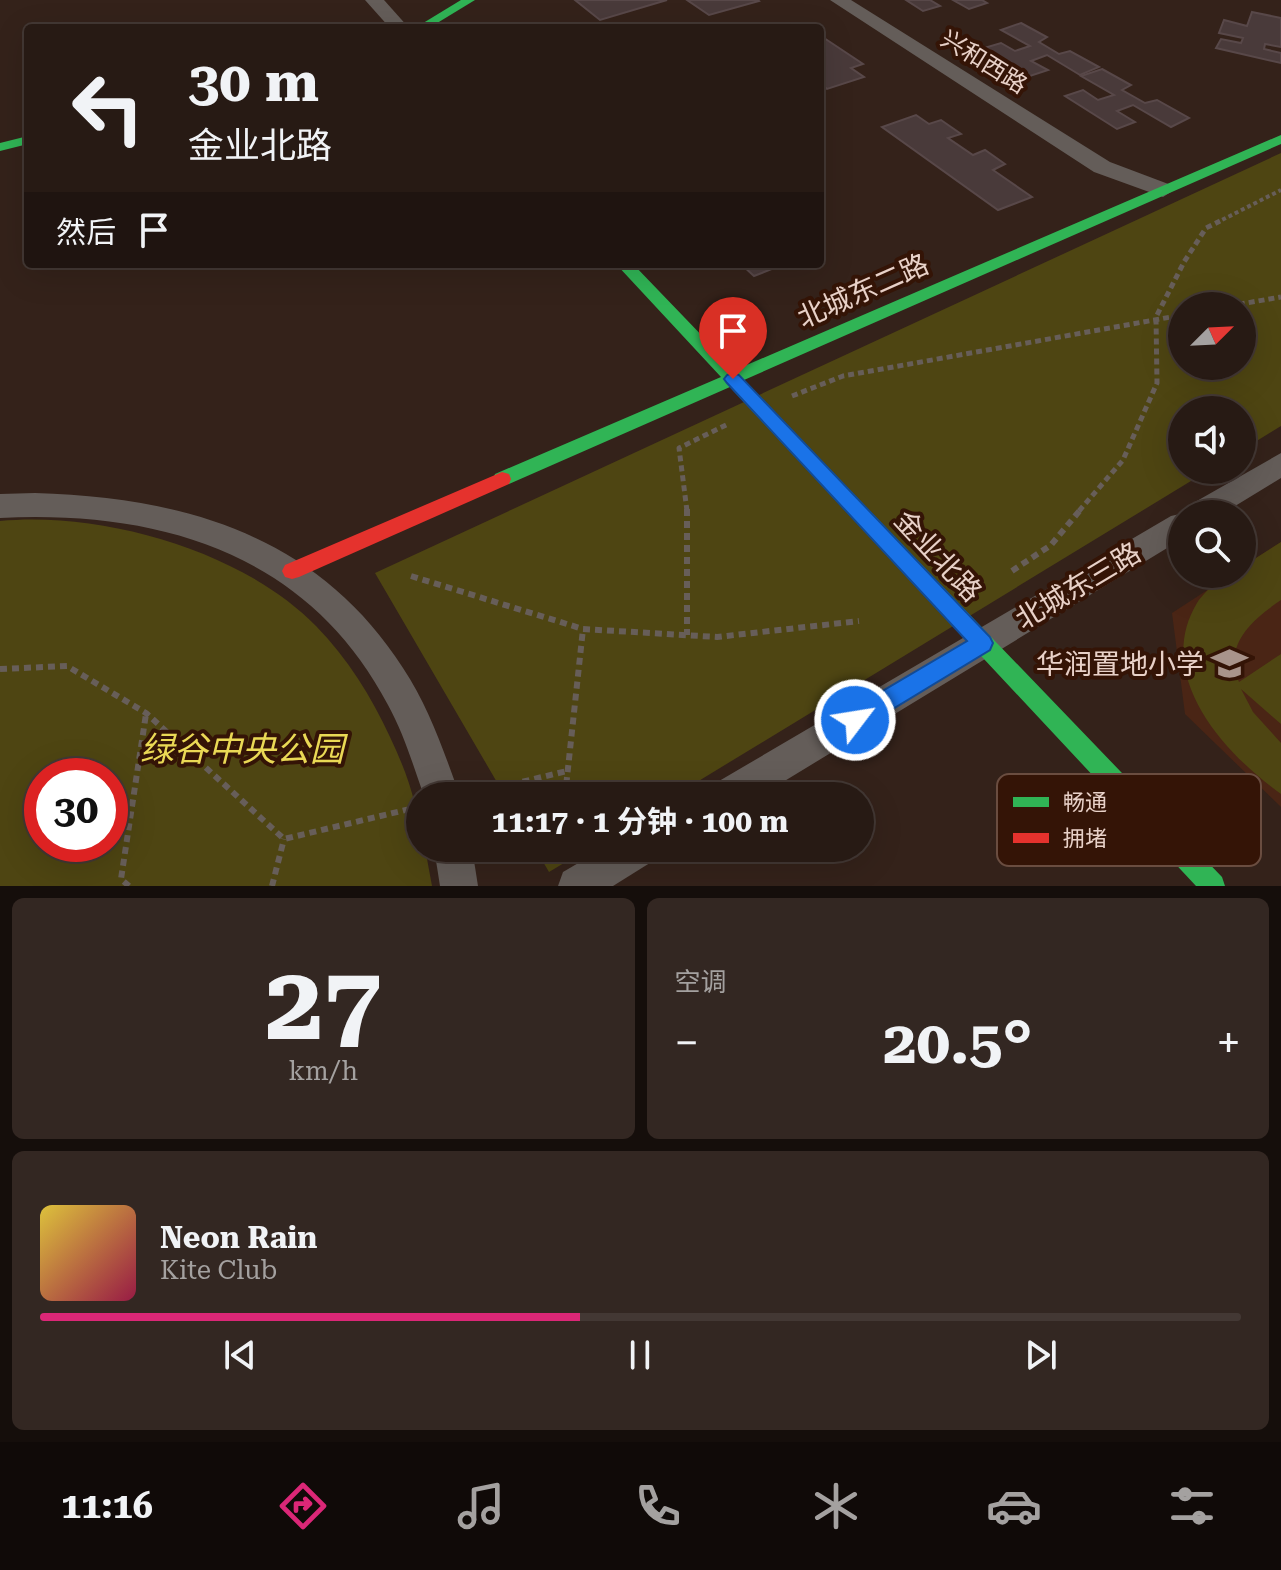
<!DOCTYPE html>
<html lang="zh">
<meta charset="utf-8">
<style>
:root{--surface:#271a14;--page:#332722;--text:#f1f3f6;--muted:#a4a1a0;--line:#433834;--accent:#db2777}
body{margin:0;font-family:"Roboto Serif","Noto Sans SC",serif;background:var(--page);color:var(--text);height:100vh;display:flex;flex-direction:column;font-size:30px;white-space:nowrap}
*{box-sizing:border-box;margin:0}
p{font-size:26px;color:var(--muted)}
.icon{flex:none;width:44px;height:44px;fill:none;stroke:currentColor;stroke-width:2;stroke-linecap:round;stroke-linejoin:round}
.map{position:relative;height:886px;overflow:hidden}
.side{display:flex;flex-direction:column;gap:12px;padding:12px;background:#150e0b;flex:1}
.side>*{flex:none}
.guide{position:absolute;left:24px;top:24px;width:800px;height:244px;border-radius:8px;box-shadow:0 8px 32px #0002,0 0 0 2px var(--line);background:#271a14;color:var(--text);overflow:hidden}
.needle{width:52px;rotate:66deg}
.tools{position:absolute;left:1168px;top:292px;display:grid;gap:16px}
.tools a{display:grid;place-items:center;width:88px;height:88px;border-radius:50%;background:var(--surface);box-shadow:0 8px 32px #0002,0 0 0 2px var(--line);font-size:40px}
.speed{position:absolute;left:24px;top:758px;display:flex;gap:16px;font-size:40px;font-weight:700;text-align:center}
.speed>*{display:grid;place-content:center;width:104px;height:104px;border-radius:50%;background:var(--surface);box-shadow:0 8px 32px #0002,0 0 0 2px var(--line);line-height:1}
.speed .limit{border:12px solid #d22;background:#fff;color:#111}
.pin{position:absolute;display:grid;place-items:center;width:68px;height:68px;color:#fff;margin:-82px -34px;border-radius:50% 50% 50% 0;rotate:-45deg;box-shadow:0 0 8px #0007}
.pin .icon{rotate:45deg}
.me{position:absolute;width:88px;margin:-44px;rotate:59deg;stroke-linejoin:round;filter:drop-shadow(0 0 6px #0008)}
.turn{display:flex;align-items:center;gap:28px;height:168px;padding:0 32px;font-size:36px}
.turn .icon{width:104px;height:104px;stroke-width:2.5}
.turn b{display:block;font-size:56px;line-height:68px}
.then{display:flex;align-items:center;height:76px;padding:0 32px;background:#0003;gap:16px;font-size:30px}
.big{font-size:60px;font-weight:700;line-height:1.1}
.side .widget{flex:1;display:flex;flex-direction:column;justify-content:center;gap:12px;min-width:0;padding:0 28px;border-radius:12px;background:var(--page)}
.side .dial{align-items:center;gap:0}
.dial b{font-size:104px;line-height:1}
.song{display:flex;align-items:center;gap:24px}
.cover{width:96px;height:96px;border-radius:12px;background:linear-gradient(135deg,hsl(50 70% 55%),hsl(340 70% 35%))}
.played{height:8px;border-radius:4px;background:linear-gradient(90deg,var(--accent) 45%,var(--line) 45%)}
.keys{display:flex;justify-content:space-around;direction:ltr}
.heat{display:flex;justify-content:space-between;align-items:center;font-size:44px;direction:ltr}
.side .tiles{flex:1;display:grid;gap:12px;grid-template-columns:1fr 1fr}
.widget:last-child{grid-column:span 2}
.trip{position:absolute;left:406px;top:782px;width:468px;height:80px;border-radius:40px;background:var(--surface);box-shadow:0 8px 32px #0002,0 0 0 2px var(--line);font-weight:700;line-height:80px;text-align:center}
.tabs{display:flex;height:128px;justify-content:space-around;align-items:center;background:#100a08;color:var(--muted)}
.tabs .icon{width:56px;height:56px}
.tabs .current{color:var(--accent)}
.tabs b{font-size:36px;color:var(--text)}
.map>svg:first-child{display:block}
.built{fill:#4a2515}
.green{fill:#4e4512;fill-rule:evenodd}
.building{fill:#493a3a;stroke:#584849;stroke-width:2}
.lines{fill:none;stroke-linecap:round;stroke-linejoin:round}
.path-far2{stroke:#675e59;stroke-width:4;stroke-dasharray:4 3;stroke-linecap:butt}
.path-far1{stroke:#675e59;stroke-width:5;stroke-dasharray:6 4;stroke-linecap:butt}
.path{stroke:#675e59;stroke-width:6;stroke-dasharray:7 5;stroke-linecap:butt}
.street{fill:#645d59;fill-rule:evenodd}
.fast{fill:#30b455;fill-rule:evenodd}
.jam{fill:#e5322d;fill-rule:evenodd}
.route{fill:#1a73e8;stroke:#114b97;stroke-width:2}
.labels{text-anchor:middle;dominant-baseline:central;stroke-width:8;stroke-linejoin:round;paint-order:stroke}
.far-street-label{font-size:24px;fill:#e8d1c8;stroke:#341406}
.street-label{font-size:28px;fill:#e8d1c8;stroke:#341406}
.poi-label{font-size:28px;fill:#e8d1c8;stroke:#341406;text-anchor:end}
.near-park-label{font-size:34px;font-style:italic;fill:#ead955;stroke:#341406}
.key{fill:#341406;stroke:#6a4d40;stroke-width:2}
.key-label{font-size:22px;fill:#e8d1c8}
</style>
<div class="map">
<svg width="1281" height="886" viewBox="0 0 1281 886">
<rect width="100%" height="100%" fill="#34221a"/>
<polygon class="built" points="1281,542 1281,807 1185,714 1172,613 1232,574 1242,574 1242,567"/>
<g class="green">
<path d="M1281 153V426L1242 450V410H1182V470H1209L674 796H505L375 573ZM1182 306H1242V366H1182Z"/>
<path d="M0 521C103 511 243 551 316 626 348 659 371 696 390 737 407 773 420 808 420 848H425L432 886H0ZM42 776H110V844H42Z"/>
<path d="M1281 542V600C1252 620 1223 644 1239 682L1281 654V724L1241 689 1253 712 1281 743V794C1225 754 1153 676 1197 603 1206 589 1225 574 1242 574V567Z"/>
<polygon points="535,848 589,848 549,872"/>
</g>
<g class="building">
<polygon points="575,0 667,0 600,20"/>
<polygon points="687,0 758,0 759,1 709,15"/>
<polygon points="906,0 930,0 940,6 923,11"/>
<polygon points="953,0 982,0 987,3 969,9"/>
<polygon points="1252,12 1281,18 1281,47 1265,44 1264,49 1281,53 1281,63 1216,48 1221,39 1241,43 1243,38 1219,33 1224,20 1247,26"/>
<polygon points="1021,23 1047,37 1039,42 1059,54 1070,51 1099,67 1080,75 1047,55 1031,61 1048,70 1030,76 984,48 1001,43 1015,51 1030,46 1001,30"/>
<polygon points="821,36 863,64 851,68 864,77 827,89 820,83"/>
<polygon points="1102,69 1131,85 1122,90 1145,103 1157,100 1189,118 1171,127 1133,105 1117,111 1135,122 1117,129 1065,96 1083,90 1098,100 1114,95 1081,76"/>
<polygon points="916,115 929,124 941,120 961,134 948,138 973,155 985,150 1005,164 993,170 1032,197 998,210 882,127"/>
<polygon points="741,264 781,264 782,265 754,276"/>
</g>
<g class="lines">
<polyline class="path-far2" points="1216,223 1281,190"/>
<g class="path-far1">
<polyline points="1229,306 1281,297"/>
<polyline points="792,396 843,376 1182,315"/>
<polyline points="687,511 679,448 728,424"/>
<polyline points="1079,511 1123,460 1157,383 1156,317 1184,262 1206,228 1220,221"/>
</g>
<g class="path">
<polyline points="687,509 687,635"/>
<polyline points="1012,571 1051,545 1081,509"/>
<polyline points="411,576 583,629 717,637 859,621"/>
<polyline points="0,669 67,666 146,713 284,839 414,808"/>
<polyline points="476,793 567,771"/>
<polyline points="565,796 583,629"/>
<polyline points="129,886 121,879 146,714"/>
<polyline points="272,886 284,839"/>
</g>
<g class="street">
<polygon points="365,0 384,0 409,28 390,28"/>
<polygon points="830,0 851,0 1110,162 1171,185 1174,190 1163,197 1094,172"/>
<polygon points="1281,453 1281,478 1222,514 1182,514 1182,539 760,796 709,796 714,784 1171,516 1184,513 1188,506"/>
<path d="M35 493C184 497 319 536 403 668 429 707 444 752 460 796H424C413 765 404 734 388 705 309 554 161 510 0 518V494Z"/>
<polygon points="434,848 472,848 478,886 440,886"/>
<polygon points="604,848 659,848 653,861 613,886 558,886 563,872"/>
</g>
<g class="fast">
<polygon points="461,0 475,0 429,28 415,28"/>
<polygon points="1281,135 1281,144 744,380 1222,877 1225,886 1196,886 730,387 509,484 495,484 493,479 495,474 721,377 616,264 633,264 735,370"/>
<polygon points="28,136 28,144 0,151 0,143"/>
</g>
<polygon class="jam" points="502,472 509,474 511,479 509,484 299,577 292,579 285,577 282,571 285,565"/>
</g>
<polygon class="route" points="733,373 739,375 990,637 993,643 990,650 863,727 855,730 847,727 844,720 847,712 967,641 727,383 724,379 727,375"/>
<defs>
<symbol id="school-bare" viewBox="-9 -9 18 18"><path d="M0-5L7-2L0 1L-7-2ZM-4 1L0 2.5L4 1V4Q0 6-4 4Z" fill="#a9948b" stroke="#341406" stroke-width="2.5" paint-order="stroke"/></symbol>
</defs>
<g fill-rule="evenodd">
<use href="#school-bare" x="1204" y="638" width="51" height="51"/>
</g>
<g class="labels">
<g class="far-street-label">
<text transform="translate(984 62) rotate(32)">兴和西路</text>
</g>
<g class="street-label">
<text transform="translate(863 291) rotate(-24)">北城东二路</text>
<text transform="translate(938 556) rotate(47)">金业北路</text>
<text transform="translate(1078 586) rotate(-31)">北城东三路</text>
</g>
<g class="poi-label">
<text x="1204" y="664">华润置地小学</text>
</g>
<g class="near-park-label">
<text x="242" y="749">绿谷中央公园</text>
</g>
</g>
<rect x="997" y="774" width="264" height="92" rx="12" class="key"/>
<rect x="1013" y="797" width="36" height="10" fill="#30b455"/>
<rect x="1013" y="833" width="36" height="10" fill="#e5322d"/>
<g class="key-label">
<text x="1063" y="810">畅通</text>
<text x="1063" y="846">拥堵</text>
</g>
</svg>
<div class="tools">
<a><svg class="needle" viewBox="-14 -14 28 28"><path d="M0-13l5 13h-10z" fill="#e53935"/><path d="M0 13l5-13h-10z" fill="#a4a1a0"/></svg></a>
<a><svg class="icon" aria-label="sound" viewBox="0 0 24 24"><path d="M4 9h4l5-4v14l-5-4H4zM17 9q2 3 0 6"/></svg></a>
<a><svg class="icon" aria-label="search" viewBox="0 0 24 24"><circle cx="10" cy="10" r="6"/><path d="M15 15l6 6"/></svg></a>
</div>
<div class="speed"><div class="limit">30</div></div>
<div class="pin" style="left:733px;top:379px;background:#d93025"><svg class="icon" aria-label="arrive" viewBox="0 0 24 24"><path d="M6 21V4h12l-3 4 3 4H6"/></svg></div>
<svg class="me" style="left:855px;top:720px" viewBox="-20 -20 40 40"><circle r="17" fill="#1a73e8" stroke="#fff" stroke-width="3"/><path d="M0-11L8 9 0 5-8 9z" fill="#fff"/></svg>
<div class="trip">11:17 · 1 分钟 · 100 m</div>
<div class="guide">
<div class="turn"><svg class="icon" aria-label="left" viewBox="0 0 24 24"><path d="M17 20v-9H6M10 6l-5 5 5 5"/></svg><div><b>30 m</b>金业北路</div></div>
<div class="then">然后<svg class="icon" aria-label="arrive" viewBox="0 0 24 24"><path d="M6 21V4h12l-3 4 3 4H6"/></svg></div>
</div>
</div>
<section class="side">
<div class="tiles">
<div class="widget dial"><b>27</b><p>km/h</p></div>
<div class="widget"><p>空调</p>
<div class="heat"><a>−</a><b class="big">20.5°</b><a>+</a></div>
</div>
<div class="widget">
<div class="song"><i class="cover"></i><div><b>Neon Rain</b><p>Kite Club</p></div></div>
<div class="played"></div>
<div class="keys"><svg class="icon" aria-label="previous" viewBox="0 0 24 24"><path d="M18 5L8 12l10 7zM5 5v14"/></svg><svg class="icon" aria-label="pause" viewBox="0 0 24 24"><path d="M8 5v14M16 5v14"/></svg><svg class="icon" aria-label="next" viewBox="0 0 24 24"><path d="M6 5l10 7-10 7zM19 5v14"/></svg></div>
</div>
</div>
</section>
<nav class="tabs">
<b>11:16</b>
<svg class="icon current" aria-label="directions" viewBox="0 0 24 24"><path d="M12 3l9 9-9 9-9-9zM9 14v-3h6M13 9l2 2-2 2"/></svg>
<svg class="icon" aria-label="music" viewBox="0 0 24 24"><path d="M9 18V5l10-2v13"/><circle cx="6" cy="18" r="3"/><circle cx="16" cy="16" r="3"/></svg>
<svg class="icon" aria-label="phone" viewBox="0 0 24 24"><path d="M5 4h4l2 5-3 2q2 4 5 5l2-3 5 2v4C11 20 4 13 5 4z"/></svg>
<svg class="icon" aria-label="climate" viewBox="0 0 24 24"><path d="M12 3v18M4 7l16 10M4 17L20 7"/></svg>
<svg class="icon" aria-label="car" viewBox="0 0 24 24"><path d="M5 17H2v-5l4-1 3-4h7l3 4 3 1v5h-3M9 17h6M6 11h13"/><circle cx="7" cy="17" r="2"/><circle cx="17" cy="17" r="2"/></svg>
<svg class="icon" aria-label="filters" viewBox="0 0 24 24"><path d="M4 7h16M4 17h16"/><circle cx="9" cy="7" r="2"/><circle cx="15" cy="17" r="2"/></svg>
</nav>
